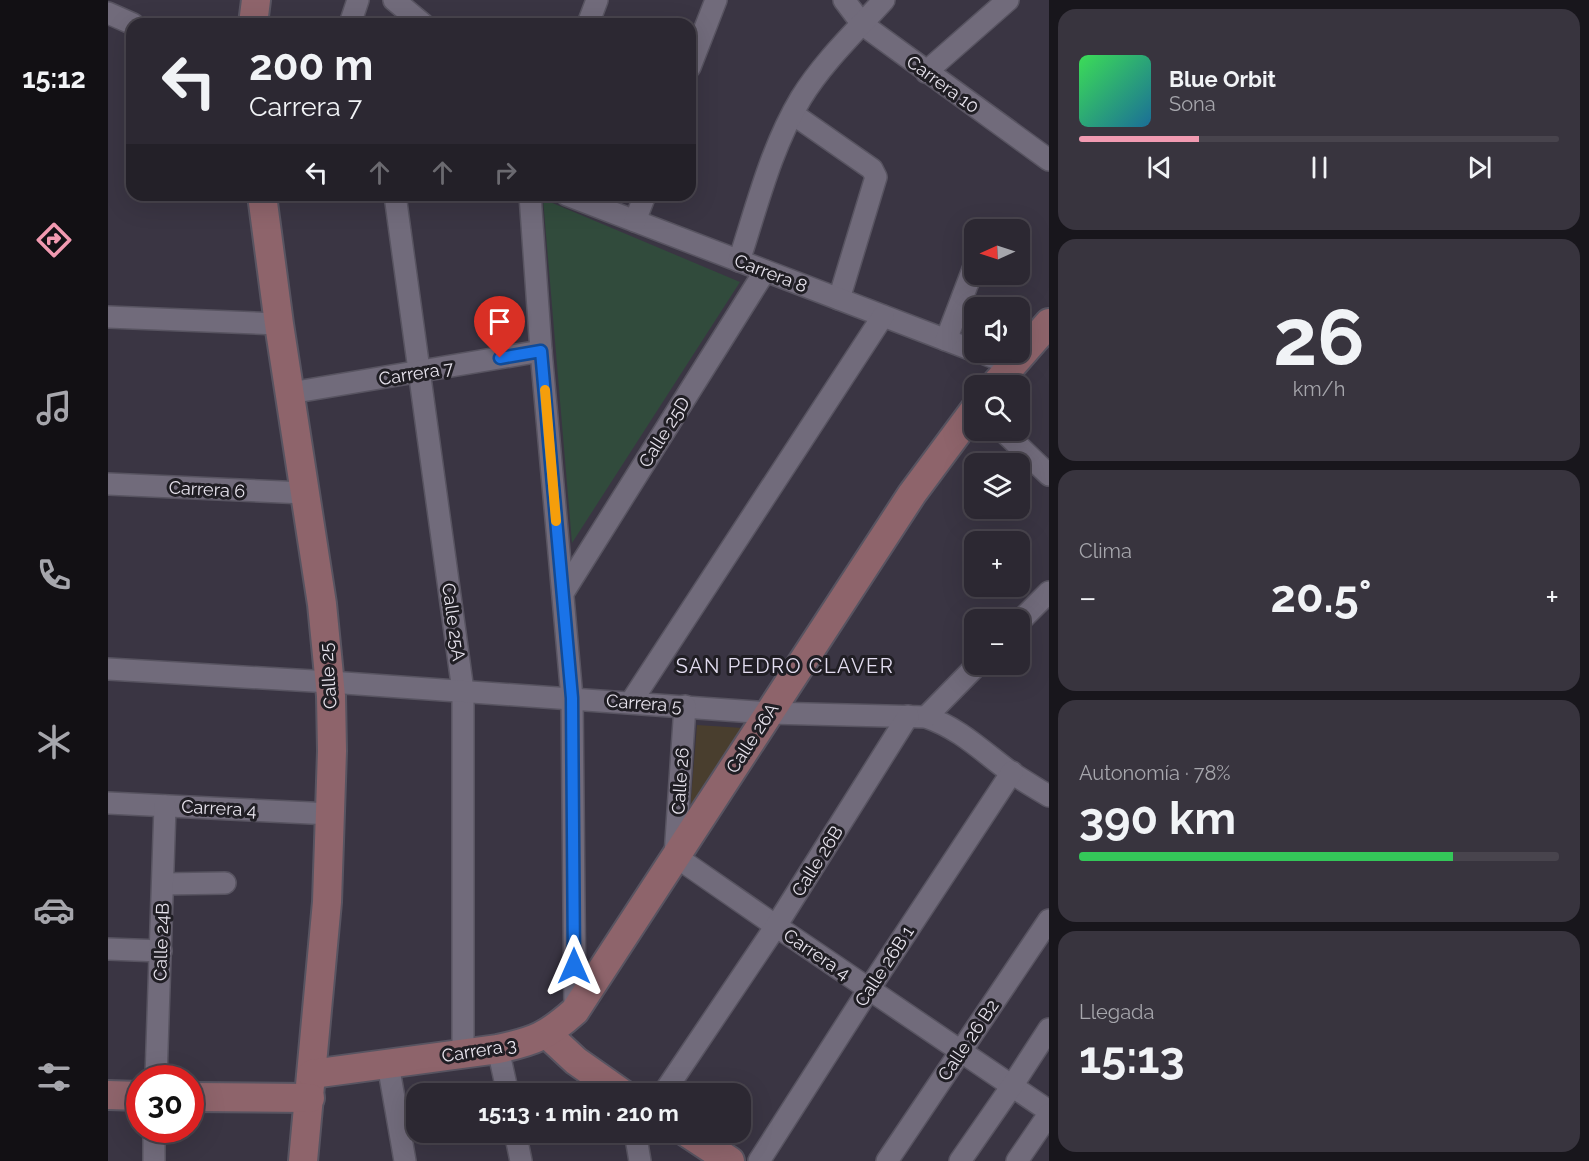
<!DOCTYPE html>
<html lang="es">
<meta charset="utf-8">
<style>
:root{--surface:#2c2832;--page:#38343e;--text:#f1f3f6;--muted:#a6a6ac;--line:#48444d;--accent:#f19ab1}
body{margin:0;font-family:Raleway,sans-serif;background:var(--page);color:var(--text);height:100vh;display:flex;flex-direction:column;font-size:22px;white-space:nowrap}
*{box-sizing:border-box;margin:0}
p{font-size:20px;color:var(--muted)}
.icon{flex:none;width:33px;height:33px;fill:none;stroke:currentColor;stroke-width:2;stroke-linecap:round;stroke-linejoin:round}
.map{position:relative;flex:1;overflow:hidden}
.side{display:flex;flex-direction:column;gap:9px;padding:9px;background:#18161c;width:540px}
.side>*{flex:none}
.banner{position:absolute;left:18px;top:18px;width:570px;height:183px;border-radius:18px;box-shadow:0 6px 24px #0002,0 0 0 2px var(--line);background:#2c2832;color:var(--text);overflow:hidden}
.needle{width:39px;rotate:267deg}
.controls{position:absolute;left:856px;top:219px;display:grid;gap:12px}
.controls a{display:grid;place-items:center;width:66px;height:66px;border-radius:12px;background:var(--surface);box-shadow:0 6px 24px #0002,0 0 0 2px var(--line);font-size:30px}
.speed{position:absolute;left:18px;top:1065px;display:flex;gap:12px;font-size:30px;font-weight:700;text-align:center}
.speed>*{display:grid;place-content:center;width:78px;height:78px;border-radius:50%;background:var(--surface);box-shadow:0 6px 24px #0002,0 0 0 2px var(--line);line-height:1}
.speed .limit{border:9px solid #d22;background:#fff;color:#111}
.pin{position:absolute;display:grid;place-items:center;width:51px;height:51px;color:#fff;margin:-62px -26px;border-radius:50% 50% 50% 0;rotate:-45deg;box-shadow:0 0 6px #0007}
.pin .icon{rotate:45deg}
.me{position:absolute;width:66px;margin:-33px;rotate:0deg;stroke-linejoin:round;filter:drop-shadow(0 0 4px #0008)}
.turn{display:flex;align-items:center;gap:21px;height:126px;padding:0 24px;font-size:27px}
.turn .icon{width:78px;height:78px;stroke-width:2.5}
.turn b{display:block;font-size:42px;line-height:51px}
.lanes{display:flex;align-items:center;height:57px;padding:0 24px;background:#0003;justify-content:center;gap:30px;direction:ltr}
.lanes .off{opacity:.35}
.big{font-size:45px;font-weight:700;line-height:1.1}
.side .card{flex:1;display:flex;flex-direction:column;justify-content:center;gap:9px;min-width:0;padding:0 21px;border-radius:18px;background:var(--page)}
.side .dial{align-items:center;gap:0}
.dial b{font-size:78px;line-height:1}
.song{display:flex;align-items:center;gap:18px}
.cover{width:72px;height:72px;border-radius:9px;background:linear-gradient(135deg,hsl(130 70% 55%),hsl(200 70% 35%))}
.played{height:6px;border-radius:3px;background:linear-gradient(90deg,var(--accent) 25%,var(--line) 25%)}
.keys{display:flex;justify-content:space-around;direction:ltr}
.heat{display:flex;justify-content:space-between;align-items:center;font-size:33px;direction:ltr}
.charge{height:9px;border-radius:4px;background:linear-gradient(90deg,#34c759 78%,var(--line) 0)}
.trip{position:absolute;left:298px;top:1083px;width:345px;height:60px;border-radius:18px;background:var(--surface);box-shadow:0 6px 24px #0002,0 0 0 2px var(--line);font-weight:700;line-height:60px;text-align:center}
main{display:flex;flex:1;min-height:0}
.tab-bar{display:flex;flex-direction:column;width:108px;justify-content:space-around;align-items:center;background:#121014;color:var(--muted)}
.tab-bar .icon{width:42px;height:42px}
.tab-bar .active{color:var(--accent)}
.tab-bar b{font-size:27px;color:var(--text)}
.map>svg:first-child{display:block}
.medical{fill:#493e2e}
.green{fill:#314b3c}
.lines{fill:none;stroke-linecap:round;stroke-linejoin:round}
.street-casing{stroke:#585461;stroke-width:24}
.secondary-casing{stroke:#585461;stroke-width:32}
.street{stroke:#716b7b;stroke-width:21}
.secondary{stroke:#8e646b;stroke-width:28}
.route-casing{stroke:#114b97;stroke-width:15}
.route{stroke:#1a73e8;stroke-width:10}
.slow{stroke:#f59e0b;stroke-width:10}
.labels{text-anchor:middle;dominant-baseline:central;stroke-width:6;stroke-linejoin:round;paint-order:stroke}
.street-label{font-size:18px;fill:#e7e3ed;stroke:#201e24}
.neighbourhood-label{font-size:20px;letter-spacing:1.5px;fill:#e3ddf0;stroke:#201e24}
</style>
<main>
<nav class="tab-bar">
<b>15:12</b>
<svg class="icon active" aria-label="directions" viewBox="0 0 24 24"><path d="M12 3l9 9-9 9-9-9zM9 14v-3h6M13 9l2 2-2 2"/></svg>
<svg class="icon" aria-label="music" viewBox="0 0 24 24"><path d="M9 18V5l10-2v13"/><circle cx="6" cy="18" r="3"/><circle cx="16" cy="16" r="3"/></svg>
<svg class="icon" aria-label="phone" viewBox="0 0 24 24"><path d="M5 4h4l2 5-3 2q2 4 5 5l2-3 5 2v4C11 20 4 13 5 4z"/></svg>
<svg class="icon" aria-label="climate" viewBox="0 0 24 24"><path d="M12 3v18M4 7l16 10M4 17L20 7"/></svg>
<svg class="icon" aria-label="car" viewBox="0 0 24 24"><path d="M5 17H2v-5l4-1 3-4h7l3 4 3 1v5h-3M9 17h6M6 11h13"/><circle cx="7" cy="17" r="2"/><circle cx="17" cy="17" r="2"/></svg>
<svg class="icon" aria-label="filters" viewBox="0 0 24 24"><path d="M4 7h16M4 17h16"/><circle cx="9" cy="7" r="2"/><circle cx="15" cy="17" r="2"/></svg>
</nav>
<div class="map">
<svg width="941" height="1161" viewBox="0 0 941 1161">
<rect width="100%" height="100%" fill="#3a3543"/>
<polygon class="medical" points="589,725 635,728 582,810"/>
<polygon class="green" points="435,199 632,282 464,543"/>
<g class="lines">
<defs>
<g id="street">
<polyline points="286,0 315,24"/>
<polyline points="736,0 754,24 941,160"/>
<polyline points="0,13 25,24"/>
<polyline points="242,24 250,0"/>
<polyline points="480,24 489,0"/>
<polyline points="582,67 608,0"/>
<polyline points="818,72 900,0"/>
<polyline points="685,114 764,169 768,177 731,299"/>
<polyline points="287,195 355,691 355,1053"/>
<polyline points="422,195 433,351 464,698 467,1011"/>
<polyline points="459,195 867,351"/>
<polyline points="527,221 537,195"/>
<path d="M631 261C649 206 663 148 693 98 715 62 748 31 776 0"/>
<polyline points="0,317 171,324"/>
<polyline points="838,340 867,264"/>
<polyline points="872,352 904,365"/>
<polyline points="182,393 433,351"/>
<polyline points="894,430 941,475"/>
<polyline points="0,484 197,493"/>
<polyline points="455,593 657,271"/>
<polyline points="912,621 941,592"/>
<path d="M0 669 222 682 661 713 818 717C851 728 874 751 901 771 914 780 928 788 941 796"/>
<polyline points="523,702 775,316"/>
<polyline points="577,706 567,856 668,926 941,1111"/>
<polyline points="818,717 870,664"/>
<polyline points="0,803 223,814"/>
<polyline points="55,884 117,883"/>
<polyline points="0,949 53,951"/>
<polyline points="390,1049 400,1094"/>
<polyline points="280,1064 297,1161"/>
<polyline points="48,1078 57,806"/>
<polyline points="555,1094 668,926 800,716"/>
<polyline points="407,1132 413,1161"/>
<polyline points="527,1132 532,1161"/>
<polyline points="46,1161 46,1130"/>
<polyline points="651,1161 761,989 904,772"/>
<polyline points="779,1161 941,920"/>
<polyline points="852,1161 904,1086 941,1029"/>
<polyline points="909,1161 941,1114"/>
</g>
<g id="secondary">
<polyline points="145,24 148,0"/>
<polyline points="154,195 171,324 214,604 223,696 224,751 219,902 195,1161"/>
<polyline points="886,386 941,323"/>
<polyline points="439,1034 468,1061 515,1094"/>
<path d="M204 1074 390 1049C427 1041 439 1036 467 1011L804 494 867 409"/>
<polyline points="0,1095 32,1096"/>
<polyline points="82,1097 202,1098"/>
<polyline points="578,1132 622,1161"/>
</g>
</defs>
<use href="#street" class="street-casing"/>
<use href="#secondary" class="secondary-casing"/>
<use href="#street" class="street"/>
<use href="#secondary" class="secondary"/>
</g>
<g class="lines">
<defs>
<polyline id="route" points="392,358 433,351 464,698 466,966"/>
</defs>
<use href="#route" class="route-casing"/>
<use href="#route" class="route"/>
<polyline class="slow" points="437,390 448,521"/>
</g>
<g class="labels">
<g class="street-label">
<text transform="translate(835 84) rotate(36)">Carrera 10</text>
<text transform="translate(663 273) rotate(21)">Carrera 8</text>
<text transform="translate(308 373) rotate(-9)">Carrera 7</text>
<text transform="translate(556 432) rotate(-58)">Calle 25D</text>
<text transform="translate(99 489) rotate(3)">Carrera 6</text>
<text transform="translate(346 622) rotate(82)">Calle 25A</text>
<text transform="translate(220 676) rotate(-94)">Calle 25</text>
<text transform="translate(536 703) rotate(4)">Carrera 5</text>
<text transform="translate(644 738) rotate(-57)">Calle 26A</text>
<text transform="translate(572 781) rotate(-86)">Calle 26</text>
<text transform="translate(111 808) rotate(3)">Carrera 4</text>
<text transform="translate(709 861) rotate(-58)">Calle 26B</text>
<text transform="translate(53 942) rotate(-88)">Calle 24B</text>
<text transform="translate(709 954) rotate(34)">Carrera 4</text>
<text transform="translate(776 966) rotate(-57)">Calle 26B 1</text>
<text transform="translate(860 1040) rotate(-56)">Calle 26 B2</text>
<text transform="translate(371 1050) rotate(-9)">Carrera 3</text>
</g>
<g class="neighbourhood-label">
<text x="677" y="666">SAN PEDRO CLAVER</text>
</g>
</g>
</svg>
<div class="controls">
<a><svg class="needle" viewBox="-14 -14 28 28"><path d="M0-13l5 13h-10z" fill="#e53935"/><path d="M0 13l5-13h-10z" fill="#a6a6ac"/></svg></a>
<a><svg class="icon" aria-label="sound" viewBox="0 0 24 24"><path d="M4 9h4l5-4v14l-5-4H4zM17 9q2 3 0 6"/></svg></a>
<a><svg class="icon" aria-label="search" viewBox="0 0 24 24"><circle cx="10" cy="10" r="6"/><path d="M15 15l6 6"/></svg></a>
<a><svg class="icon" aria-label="layers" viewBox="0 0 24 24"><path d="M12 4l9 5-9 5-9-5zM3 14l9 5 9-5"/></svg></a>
<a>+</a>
<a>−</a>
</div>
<div class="speed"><div class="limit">30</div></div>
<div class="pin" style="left:392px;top:358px;background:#d93025"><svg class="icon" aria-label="arrive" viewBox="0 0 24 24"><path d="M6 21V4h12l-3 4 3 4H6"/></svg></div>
<svg class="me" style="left:466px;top:966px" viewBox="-20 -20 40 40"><path d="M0-17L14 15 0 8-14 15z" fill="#1a73e8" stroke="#fff" stroke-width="4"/></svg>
<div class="trip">15:13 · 1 min · 210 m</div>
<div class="banner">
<div class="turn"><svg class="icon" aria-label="left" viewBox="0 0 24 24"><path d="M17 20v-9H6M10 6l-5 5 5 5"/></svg><div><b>200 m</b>Carrera 7</div></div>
<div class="lanes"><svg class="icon" aria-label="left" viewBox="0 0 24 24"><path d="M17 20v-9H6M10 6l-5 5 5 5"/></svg><svg class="icon off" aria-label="ahead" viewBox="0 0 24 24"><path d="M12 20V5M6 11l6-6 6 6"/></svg><svg class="icon off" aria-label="ahead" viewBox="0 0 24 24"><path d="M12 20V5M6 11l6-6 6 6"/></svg><svg class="icon off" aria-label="right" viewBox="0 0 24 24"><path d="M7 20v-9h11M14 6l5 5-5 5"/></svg></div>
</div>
</div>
<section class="side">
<div class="card">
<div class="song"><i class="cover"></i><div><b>Blue Orbit</b><p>Sona</p></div></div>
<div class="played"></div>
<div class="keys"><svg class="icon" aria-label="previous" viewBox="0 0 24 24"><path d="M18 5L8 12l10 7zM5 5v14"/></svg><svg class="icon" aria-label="pause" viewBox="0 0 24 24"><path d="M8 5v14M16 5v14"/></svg><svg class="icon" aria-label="next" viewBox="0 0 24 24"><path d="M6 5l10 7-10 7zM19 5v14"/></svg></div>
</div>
<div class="card dial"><b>26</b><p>km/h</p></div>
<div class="card"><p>Clima</p>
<div class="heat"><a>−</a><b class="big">20.5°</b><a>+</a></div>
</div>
<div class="card"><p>Autonomía · 78%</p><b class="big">390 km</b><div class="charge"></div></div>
<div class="card"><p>Llegada</p><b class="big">15:13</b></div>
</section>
</main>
